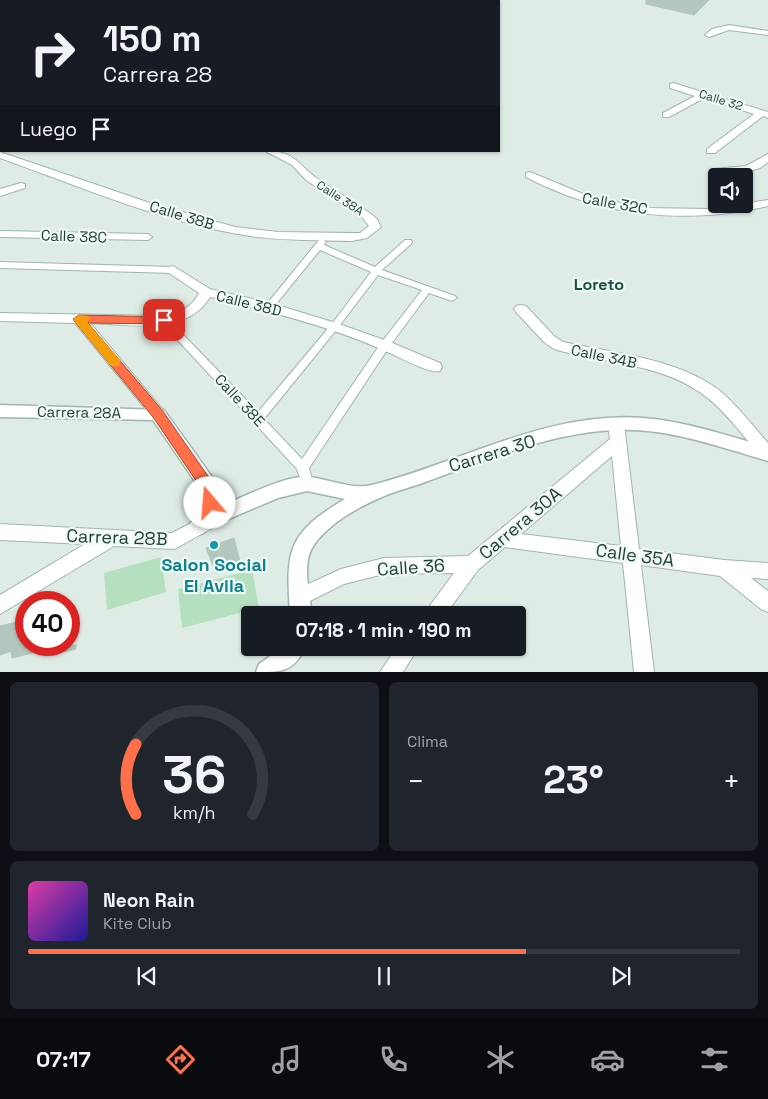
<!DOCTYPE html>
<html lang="es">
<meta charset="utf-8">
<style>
:root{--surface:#171b24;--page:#20242c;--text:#f1f3f6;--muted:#9ea1a6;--line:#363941;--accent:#ff704a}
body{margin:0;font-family:"Space Grotesk",sans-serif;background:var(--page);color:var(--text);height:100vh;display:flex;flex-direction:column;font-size:19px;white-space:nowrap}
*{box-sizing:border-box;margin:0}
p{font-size:16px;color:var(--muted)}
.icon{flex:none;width:28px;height:28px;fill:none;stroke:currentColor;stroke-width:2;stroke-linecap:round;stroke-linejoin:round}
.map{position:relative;height:672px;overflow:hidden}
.details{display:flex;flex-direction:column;gap:10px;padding:10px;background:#0d0f14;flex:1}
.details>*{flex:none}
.hud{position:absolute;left:0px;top:0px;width:500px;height:152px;box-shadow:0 1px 4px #0004;background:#171b24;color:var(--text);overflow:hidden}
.fabs{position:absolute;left:708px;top:168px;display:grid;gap:10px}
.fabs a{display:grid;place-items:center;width:45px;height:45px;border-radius:5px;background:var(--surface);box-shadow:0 1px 4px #0004;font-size:25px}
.speed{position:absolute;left:15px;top:591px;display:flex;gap:10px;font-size:25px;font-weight:700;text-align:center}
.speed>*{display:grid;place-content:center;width:65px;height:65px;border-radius:50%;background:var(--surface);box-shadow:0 1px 4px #0004;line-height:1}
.speed .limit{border:8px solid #d22;background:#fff;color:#111}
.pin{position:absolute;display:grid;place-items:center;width:42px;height:42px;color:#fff;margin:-21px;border-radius:10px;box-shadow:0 2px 8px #0006}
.me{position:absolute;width:55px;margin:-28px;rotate:342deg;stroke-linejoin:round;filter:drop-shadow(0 0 4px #0008)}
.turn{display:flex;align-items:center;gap:18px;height:105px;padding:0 20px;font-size:22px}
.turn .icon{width:65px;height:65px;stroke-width:2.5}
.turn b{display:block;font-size:35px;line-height:42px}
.then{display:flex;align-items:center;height:48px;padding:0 20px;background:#0003;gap:10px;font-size:19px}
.big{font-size:38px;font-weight:800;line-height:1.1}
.details .tile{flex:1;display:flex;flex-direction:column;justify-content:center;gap:8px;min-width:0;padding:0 18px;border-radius:8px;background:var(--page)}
.details .dial{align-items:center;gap:0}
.dial svg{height:130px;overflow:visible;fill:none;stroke:var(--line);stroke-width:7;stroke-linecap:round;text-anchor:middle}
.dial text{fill:var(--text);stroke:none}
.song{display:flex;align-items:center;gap:15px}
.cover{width:60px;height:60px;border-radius:8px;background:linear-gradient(135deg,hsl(320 70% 55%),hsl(240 70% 35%))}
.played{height:5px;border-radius:2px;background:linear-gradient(90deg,var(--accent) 70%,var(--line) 70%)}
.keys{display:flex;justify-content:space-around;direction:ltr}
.heat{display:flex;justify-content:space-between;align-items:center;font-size:28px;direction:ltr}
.details .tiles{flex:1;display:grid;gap:10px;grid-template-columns:1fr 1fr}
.tile:last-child{grid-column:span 2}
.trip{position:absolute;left:241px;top:606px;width:285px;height:50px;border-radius:5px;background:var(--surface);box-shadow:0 1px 4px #0004;font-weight:800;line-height:50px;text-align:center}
.tab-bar{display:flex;height:80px;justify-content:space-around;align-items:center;background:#090b0e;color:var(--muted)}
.tab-bar .icon{width:35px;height:35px}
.tab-bar .selected{color:var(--accent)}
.tab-bar b{font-size:22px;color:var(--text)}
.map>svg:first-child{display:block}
.green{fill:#b5e0bf}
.building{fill:#b4c7bf;stroke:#b1c6bd}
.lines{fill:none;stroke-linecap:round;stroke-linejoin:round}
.pedestrian-casing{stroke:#a1b4ad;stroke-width:2}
.minor-casing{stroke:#a1b4ad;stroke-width:2}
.tertiary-casing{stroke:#a1b4ad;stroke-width:3}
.pedestrian{fill:#fff;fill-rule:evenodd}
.minor{fill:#fff;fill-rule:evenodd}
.tertiary{fill:#fff;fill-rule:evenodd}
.route{fill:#ff704a;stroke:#a64930}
.slow{fill:#f59e0b}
.culture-dot{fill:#0f9aa8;stroke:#f0f8f4;stroke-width:2}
.labels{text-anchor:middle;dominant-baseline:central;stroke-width:4.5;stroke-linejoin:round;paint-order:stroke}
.far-street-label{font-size:12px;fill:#1e3e34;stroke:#f0f8f4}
.street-label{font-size:15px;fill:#1e3e34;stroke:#f0f8f4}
.neighbourhood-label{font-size:16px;font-weight:bold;fill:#185242;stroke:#f0f8f4}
.near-street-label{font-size:18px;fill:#1e3e34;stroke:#f0f8f4}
.near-culture-label{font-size:18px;font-weight:bold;fill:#0d838f;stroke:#f0f8f4}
</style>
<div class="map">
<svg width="768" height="672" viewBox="0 0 768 672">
<rect width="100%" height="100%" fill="#dfece6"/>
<g class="green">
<polygon points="161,557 166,592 107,610 104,573"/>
<polygon points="252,570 259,608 182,628 178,589"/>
</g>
<g class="building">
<polygon points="646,0 709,0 694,15 646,4"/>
<polygon points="234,538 241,565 216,573 206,548"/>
<polygon points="26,601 26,645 76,645 76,649 45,656 45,650 12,658 11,651 0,655 0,626 17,622"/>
</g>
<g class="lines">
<defs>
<g id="pedestrian">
<polygon points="0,231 148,234 152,237 148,240 0,237"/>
<path d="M322 239 326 242 324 245 375 267 405 240H411L412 242 411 244 382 270 455 296 457 298 452 301 429 293 389 347 309 468 313 484 311 487 307 489 303 487 297 469 159 320 164 317 167 318 258 412 331 325 371 272 320 250 272 309H266L264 307 266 305 319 240ZM378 275 422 290 381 343 302 459 264 419 337 329Z"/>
<polygon points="0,262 173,267 178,270 173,273 0,268"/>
</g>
<g id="minor">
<polygon points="0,0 5,0 6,1 0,3"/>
<polygon points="244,0 257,0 258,1 245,1"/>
<polygon points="729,25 768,31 768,35 729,30 709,37 705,35 712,29"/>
<rect x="0" y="28" width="1" height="4"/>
<polygon points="673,83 768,112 768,118 763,116 715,153 707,153 707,149 754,114 704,98 669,117 663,117 663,113 695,96 670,88 670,84"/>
<path d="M265 151C294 151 296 162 315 177 333 190 353 201 371 214L377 219 381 227 367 238 352 241C318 240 283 241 250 236 164 223 81 187 0 158V152L150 203 235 227 278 232 352 233H360L369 226 363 218 306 180 292 165Z"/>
<polygon points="768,154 768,162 760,168 743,173 715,175 710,172 715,169 746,166"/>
<path d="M530 172 588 196 646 208 710 209 768 200V206C685 225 602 217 526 177V173Z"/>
<polygon points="21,183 25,184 25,188 0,196 0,189"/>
<path d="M173 266 210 289 274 304 339 324 390 342 440 363 442 367 440 371C428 374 396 355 383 350 328 326 268 311 210 297 186 337 129 324 90 323L163 410 166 414 163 418H153L75 323 0 321V313L164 316C180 313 191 308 199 293L169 273 167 270 169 267Z"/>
<path d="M521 305 526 306 554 336 563 342C614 353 676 358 719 390 737 405 752 425 768 443V460L762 458C745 438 729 416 709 399 666 363 605 364 554 349L544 342 516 312 514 309 516 306Z"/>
<path d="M616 418 621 420 624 424 639 549 724 560 768 563V579L751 578 768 591V612L761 609 720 576 641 565 654 672H634L623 563 505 547 478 570 445 615H423L454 573 384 574 344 584 300 606 293 603 291 597 293 591 341 569 384 558 468 556 610 439 608 424 611 420ZM612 456 621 546 521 534Z"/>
<polygon points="226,505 232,507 235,512 232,517 180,546 174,549 114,546 0,614 0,595 85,544 0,540 0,524 172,533"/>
<polygon points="396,648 418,648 403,672 380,672"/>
</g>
<g id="tertiary">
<path d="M0 405 164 410 230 502C250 494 287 475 309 477 329 479 352 490 372 485 462 462 547 411 643 418 685 421 727 436 768 447V461C719 447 669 428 617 430 552 432 489 459 428 481 413 487 397 490 382 497 358 507 326 525 312 548 302 566 310 595 312 615H290C286 551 286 534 345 499L307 491 278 498 226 520 219 518 216 513C213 525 204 539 190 534L187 528 197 514 203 493 153 420 0 417Z"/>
<path d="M282 648H305C293 672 282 672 256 672L259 664Z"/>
</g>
</defs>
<use href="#pedestrian" class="pedestrian-casing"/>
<use href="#minor" class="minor-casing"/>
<use href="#tertiary" class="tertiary-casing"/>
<use href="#pedestrian" class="pedestrian"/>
<use href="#minor" class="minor"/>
<use href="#tertiary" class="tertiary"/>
</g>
<polygon class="route" points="79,315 168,317 170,320 164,324 88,323 162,410 217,489 219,493 215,507 205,507 203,503 205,494 153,417 75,322 73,319"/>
<polygon class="slow" points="79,315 88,316 90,319 87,322 120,360 120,366 111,366 75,322 73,319"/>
<circle class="culture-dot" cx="214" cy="545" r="5"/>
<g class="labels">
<g class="far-street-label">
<text transform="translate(721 100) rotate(17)">Calle 32</text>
<text transform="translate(340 198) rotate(33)">Calle 38A</text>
</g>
<g class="street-label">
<text transform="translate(615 203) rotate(10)">Calle 32C</text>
<text transform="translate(182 215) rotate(17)">Calle 38B</text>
<text transform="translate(74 236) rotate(2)">Calle 38C</text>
<text transform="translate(249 303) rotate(14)">Calle 38D</text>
<text transform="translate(604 356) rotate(12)">Calle 34B</text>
<text transform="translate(240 400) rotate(47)">Calle 38E</text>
<text transform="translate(79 412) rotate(1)">Carrera 28A</text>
</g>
<g class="neighbourhood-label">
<text x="599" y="284">Loreto</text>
</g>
<g class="near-street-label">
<text transform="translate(492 453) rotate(-17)">Carrera 30</text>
<text transform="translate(520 523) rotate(-40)">Carrera 30A</text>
<text transform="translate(117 537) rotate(2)">Carrera 28B</text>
<text transform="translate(635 555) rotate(8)">Calle 35A</text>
<text transform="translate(411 567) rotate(-4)">Calle 36</text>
</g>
<g class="near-culture-label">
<text x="214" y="564">Salon Social<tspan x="214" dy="21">El Avila</tspan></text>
</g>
</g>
</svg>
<div class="fabs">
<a><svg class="icon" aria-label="sound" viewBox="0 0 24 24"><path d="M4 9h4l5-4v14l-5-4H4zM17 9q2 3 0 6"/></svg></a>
</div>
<div class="speed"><div class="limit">40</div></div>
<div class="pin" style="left:164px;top:320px;background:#d93025"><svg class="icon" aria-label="arrive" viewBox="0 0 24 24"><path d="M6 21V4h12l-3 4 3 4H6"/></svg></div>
<svg class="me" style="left:210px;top:503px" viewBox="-20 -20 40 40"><circle r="19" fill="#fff"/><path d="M0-13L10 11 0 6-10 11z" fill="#ff704a"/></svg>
<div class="trip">07:18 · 1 min · 190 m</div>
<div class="hud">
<div class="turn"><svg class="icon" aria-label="right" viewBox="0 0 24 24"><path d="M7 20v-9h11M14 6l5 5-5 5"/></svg><div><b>150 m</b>Carrera 28</div></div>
<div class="then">Luego<svg class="icon" aria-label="arrive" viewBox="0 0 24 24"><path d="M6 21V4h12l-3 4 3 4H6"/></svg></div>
</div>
</div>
<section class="details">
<div class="tiles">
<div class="tile dial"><svg viewBox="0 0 100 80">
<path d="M14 69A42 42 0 1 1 86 69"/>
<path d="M14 69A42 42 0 0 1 14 26" stroke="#ff704a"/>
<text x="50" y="56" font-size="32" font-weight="700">36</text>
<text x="50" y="72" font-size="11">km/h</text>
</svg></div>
<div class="tile"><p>Clima</p>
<div class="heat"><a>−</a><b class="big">23°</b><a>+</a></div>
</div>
<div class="tile">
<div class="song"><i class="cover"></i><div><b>Neon Rain</b><p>Kite Club</p></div></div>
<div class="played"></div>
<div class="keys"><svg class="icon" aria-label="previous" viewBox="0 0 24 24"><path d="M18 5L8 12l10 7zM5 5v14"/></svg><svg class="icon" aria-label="pause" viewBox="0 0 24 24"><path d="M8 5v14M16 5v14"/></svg><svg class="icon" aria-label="next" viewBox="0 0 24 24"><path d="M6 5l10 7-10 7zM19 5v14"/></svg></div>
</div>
</div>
</section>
<nav class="tab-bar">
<b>07:17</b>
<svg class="icon selected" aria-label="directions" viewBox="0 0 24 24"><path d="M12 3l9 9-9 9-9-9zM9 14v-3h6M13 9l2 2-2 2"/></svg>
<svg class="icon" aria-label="music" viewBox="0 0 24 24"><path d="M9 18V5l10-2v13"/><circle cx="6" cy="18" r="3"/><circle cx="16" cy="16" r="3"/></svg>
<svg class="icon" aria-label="phone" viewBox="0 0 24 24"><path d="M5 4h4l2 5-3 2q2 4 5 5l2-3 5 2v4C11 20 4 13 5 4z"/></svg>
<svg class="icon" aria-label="climate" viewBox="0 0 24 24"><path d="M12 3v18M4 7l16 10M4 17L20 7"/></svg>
<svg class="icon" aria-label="car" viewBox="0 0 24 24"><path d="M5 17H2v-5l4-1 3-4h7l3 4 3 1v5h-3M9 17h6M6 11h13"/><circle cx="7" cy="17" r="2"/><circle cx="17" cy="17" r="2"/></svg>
<svg class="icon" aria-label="filters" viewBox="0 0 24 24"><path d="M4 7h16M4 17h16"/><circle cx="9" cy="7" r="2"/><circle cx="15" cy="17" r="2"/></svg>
</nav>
